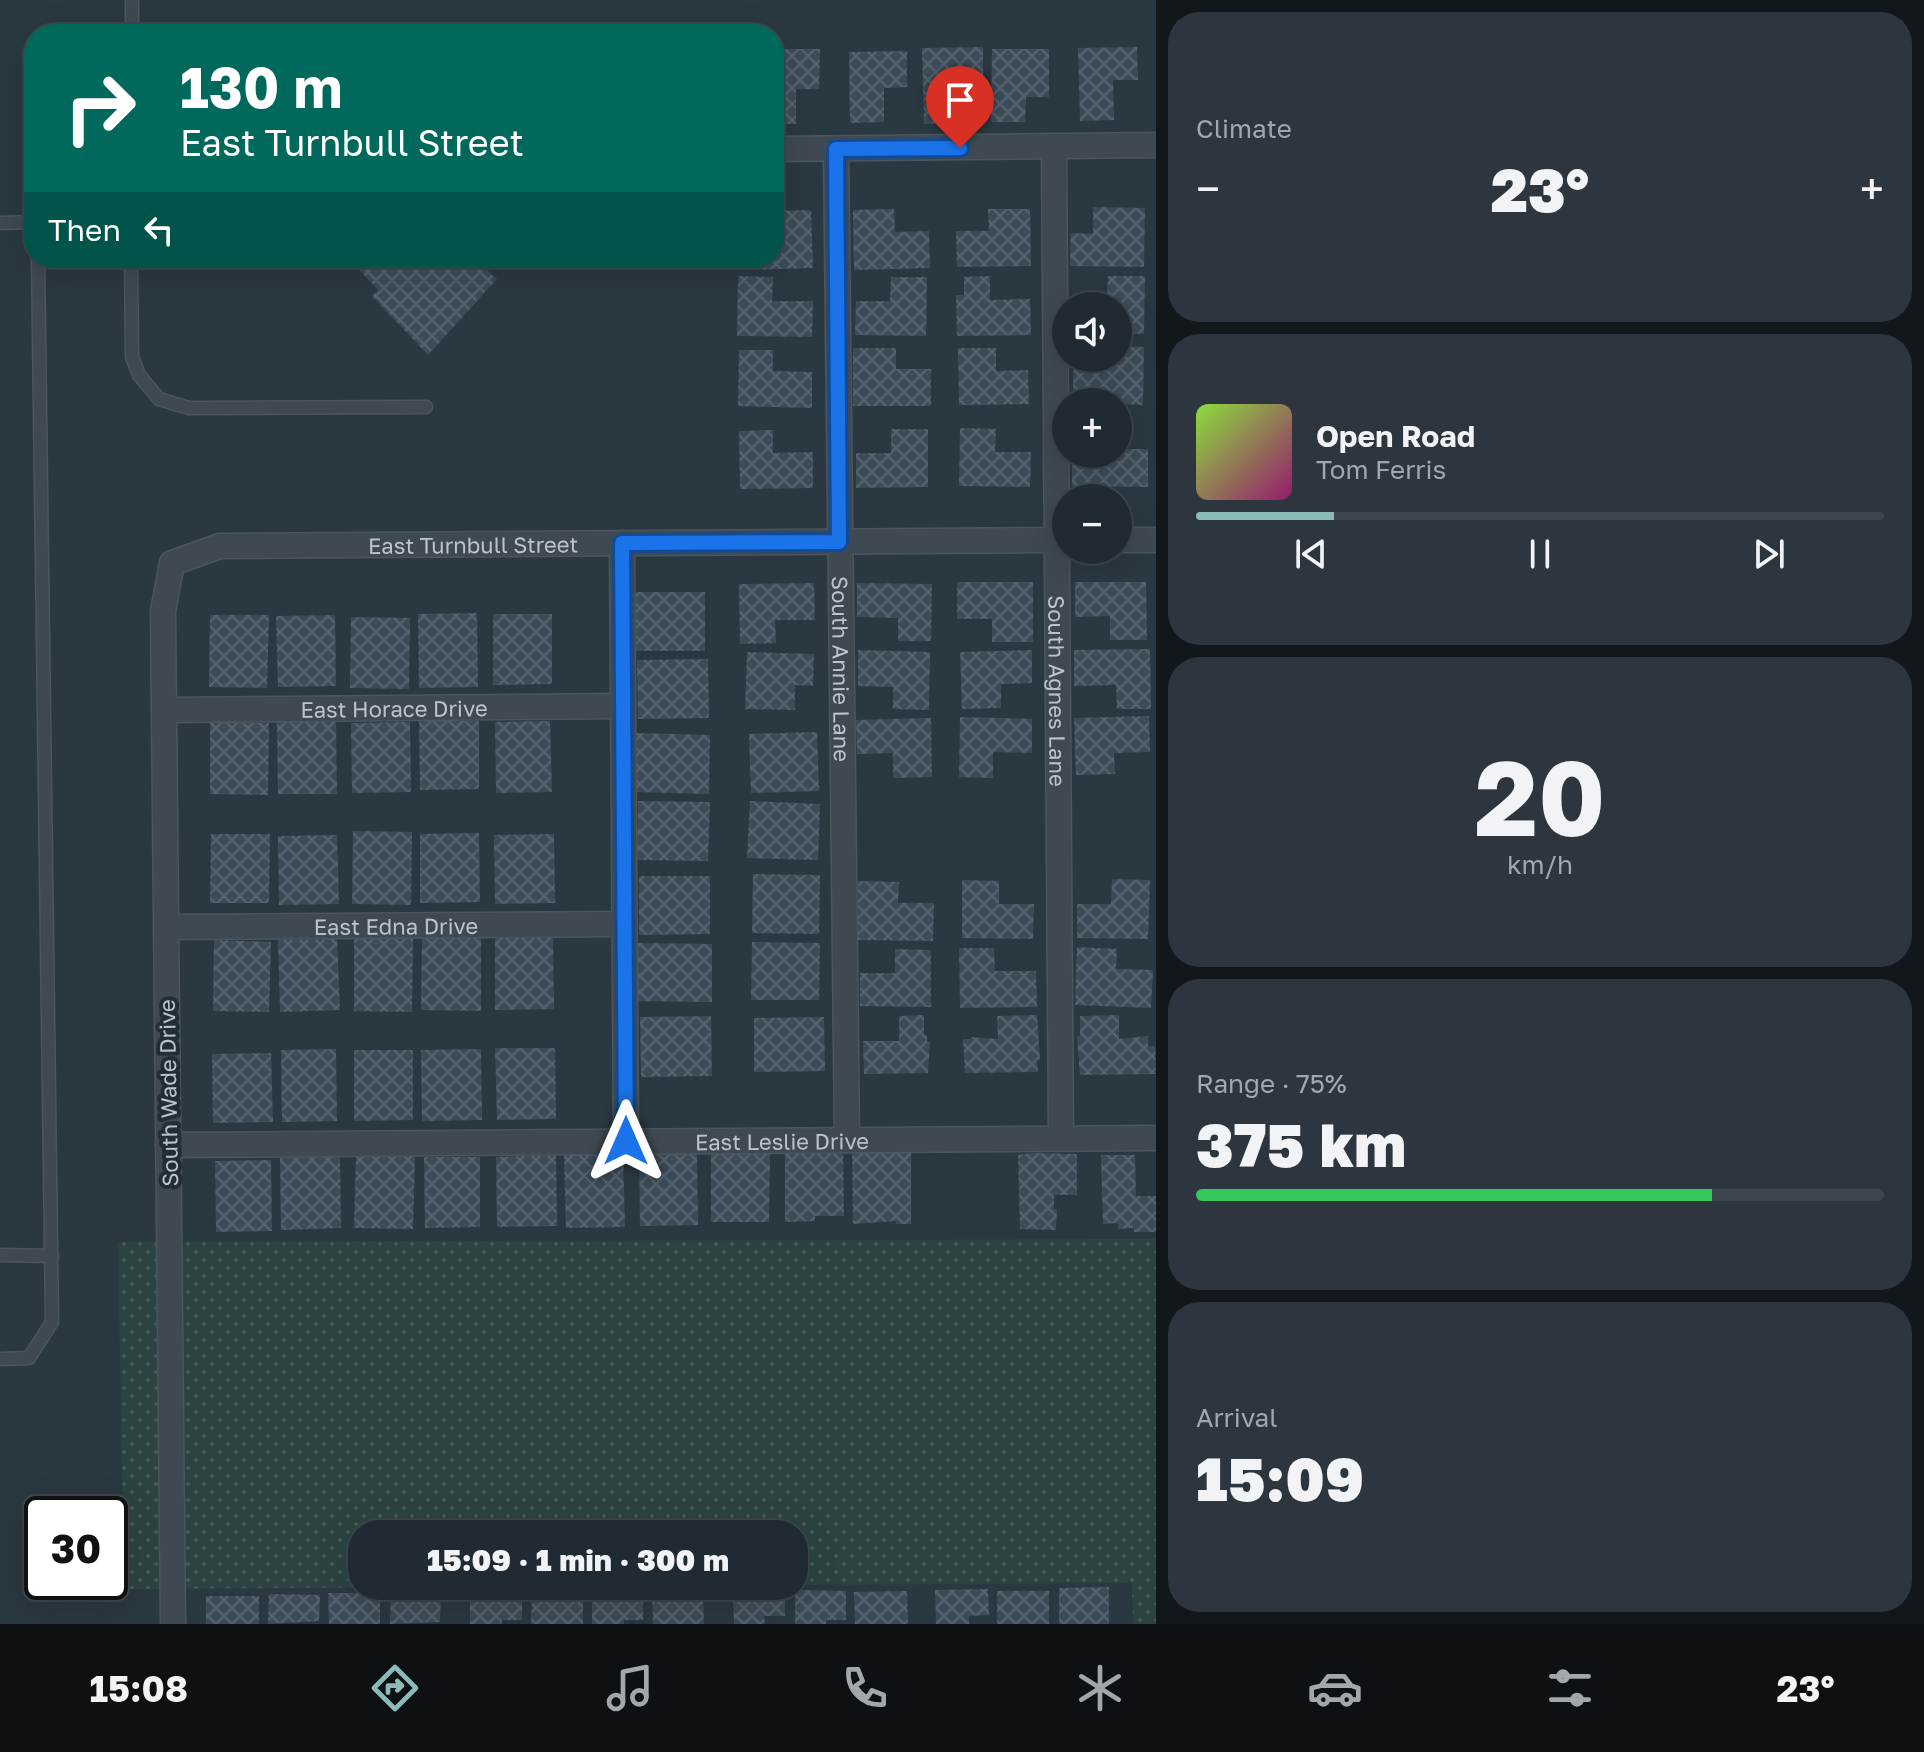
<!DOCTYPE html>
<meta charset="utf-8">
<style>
:root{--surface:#202a32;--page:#2d363e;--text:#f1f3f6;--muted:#a2a7ac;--line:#3d464d;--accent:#8bbbb9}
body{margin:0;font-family:"Golos Text",sans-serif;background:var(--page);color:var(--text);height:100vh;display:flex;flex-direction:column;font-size:30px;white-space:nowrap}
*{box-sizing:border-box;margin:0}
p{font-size:26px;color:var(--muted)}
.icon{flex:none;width:44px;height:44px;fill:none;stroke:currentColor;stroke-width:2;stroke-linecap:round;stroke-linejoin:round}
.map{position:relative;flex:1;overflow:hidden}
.side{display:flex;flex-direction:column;gap:12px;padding:12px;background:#12171c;width:768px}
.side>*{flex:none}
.top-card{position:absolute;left:24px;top:24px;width:760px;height:244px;border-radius:32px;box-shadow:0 8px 32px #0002,0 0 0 2px var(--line);background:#00695c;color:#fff;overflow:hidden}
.buttons{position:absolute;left:1052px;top:292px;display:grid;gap:16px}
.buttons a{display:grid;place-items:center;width:80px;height:80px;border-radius:50%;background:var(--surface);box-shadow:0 8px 32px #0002,0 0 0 2px var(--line);font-size:40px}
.speed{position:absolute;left:24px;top:1496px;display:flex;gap:16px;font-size:40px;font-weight:700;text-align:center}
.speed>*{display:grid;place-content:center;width:104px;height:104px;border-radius:50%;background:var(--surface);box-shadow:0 8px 32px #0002,0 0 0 2px var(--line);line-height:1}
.speed .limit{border:4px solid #111;border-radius:12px;background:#fff;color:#111}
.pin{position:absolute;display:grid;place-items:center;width:68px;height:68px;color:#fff;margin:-82px -34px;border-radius:50% 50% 50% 0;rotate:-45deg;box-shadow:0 0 8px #0007}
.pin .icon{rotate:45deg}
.me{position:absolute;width:88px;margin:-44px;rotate:0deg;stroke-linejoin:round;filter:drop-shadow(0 0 6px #0008)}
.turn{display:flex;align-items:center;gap:28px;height:168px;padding:0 24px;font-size:36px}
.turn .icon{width:104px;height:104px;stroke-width:2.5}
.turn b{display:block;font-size:56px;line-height:68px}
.then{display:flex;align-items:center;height:76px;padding:0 24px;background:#0003;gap:16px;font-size:30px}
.big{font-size:60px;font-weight:800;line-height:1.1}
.side .card{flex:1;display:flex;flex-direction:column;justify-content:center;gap:12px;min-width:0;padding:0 28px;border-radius:32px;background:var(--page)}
.side .dial{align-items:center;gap:0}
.dial b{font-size:104px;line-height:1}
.song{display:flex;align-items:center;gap:24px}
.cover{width:96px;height:96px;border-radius:12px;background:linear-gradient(135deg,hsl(90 70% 55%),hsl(320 70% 35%))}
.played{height:8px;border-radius:4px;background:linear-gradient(90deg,var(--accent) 20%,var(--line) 20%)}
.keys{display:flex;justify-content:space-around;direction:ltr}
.heat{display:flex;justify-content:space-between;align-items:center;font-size:44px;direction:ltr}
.charge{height:12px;border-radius:6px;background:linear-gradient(90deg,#34c759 75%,var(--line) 0)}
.trip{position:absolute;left:348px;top:1520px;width:460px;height:80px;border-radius:32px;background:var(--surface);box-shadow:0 8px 32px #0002,0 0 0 2px var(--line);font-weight:800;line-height:80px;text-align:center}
.tabs{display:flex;height:128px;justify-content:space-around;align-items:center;background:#0d1114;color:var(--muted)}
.tabs .icon{width:56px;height:56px}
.tabs .current{color:var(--accent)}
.tabs b{font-size:36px;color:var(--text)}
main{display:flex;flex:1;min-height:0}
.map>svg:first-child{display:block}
.park{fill:url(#park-dots)}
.building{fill:url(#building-cross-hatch)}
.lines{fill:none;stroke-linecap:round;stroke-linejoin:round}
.lane-casing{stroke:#4b555e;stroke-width:15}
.street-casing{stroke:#4b555e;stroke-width:27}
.lane{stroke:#3e4952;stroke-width:12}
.street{stroke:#3e4952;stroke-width:24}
.route-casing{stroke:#114b97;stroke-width:20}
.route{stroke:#1a73e8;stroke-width:14}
.labels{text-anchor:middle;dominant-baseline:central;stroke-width:8;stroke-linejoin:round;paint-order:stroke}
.street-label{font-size:22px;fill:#bbc4cc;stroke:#222e37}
</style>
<main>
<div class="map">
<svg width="1156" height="1624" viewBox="0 0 1156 1624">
<defs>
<pattern id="park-dots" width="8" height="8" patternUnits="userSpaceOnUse" patternTransform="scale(2)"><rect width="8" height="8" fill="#2c4342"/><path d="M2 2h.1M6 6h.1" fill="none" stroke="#495c5c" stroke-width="1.8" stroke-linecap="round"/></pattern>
<pattern id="building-cross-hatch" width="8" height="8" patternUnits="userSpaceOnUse" patternTransform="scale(2)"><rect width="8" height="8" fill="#3c4c58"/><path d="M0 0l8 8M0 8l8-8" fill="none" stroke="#56646f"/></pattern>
</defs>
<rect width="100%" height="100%" fill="#2a3842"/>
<polygon class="park" points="1156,1239 1156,1624 1133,1624 1132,1583 794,1585 794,1534 362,1534 362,1586 614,1586 124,1589 118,1242"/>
<g class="building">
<polygon points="983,47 983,83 959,83 960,123 924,124 922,48"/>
<polygon points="1137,47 1138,80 1113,80 1114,120 1080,121 1078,48"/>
<polygon points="774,49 820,49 819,89 796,89 796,124 774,124"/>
<polygon points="992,49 1049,49 1049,97 1026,97 1025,122 991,122"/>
<polygon points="907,51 907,87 884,88 884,122 850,123 849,52"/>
<polygon points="1093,207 1145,208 1144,267 1070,266 1071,233 1093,234"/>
<polygon points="894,209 895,232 929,231 930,268 854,270 853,210"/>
<polygon points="988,209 1030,209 1031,266 957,267 956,231 989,231"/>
<polygon points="811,210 813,268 739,270 739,258 774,258 774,211"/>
<polygon points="333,258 474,258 497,279 428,355 372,296 378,290 351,261 344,267"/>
<polygon points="738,276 773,277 772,301 813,301 812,337 737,336"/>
<polygon points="990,276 990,300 1030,299 1031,335 957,336 956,295 964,295 964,277"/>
<polygon points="1108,276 1145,276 1144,334 1118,333 1118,306 1073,306 1073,299 1107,300"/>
<polygon points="891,277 927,277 926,336 855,335 856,301 890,301"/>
<polygon points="1118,346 1144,347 1143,405 1073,402 1073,370 1107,370 1107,358 1118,358"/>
<polygon points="853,348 896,348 896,369 931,369 931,406 853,406"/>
<polygon points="958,348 996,348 996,371 1028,370 1029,404 959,405"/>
<polygon points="739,350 773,350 773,371 812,372 812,408 738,406"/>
<polygon points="960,428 996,429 995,452 1031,452 1030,487 959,486"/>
<polygon points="891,429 928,429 928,487 856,488 856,453 891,453"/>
<polygon points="773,430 773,453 813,452 813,488 740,489 739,431"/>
<polygon points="1118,449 1148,449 1148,487 1072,486 1072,454 1118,454"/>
<polygon points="957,582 1033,582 1033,642 992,642 992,619 957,619"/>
<polygon points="1075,582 1146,582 1147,640 1110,640 1110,616 1075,617"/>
<polygon points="814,583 815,620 775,620 776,643 740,644 739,584"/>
<polygon points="857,583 932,584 931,641 898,641 898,618 857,617"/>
<rect x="635" y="592" width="70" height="59"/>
<polygon points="477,613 478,687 419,688 418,614"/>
<polygon points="493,614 552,614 552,684 493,685"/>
<polygon points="210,615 269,615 267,688 209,687"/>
<polygon points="335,615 336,686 278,687 276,616"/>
<polygon points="351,617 410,618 409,689 350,688"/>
<polygon points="1150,649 1151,709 1117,709 1116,685 1074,686 1074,650"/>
<polygon points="858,650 930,652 929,710 893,709 893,687 858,686"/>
<polygon points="1032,650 1032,683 1001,684 1001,708 962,709 960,652"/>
<polygon points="747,652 814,654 813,686 795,685 795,710 745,709"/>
<polygon points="708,659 709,718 638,719 637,660"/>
<polygon points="1149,716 1150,752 1114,753 1115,774 1076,775 1074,718"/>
<polygon points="960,717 1032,719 1032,753 993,752 993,778 959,777"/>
<polygon points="931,718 932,777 893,778 893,753 857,754 856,720"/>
<polygon points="336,721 337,794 278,794 277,722"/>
<polygon points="419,721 479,721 479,789 420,790"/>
<polygon points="550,721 552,792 496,793 495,722"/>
<polygon points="410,722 411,792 352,793 351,723"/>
<polygon points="210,723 269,723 268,795 210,794"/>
<polygon points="817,732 819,791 751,793 749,734"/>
<polygon points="637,733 710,735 709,794 636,792"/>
<polygon points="638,801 710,802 708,861 637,860"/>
<polygon points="750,801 820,804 818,860 747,858"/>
<polygon points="353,831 412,832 411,905 352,904"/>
<polygon points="479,833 480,902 420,903 420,834"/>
<polygon points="211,834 270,834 269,903 210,903"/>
<polygon points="554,834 555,903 495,904 494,835"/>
<polygon points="337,835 339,904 279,905 278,836"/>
<polygon points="753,874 820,875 819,934 752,933"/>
<polygon points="639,876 710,876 710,934 639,935"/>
<polygon points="1112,879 1150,880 1148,939 1077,938 1077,904 1111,904"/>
<polygon points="962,880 999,881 999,904 1034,904 1033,939 962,938"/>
<polygon points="858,881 899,882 898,903 934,903 933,941 858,940"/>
<polygon points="422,937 481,938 481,1011 421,1010"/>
<polygon points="354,938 413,939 412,1012 354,1011"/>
<polygon points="495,938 553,938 554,1009 495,1010"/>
<polygon points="337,939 340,1010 280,1012 278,940"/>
<polygon points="214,940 271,942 269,1012 213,1011"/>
<polygon points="752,942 820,943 819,1000 751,1000"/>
<polygon points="638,943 712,944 712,1002 638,1001"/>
<polygon points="1077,947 1117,949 1116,969 1153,970 1151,1008 1075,1005"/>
<polygon points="959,948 994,948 995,971 1036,971 1037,1007 960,1008"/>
<polygon points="895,949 931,950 931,1007 860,1006 860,973 895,973"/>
<polygon points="924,1015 924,1035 927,1035 927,1042 930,1042 928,1073 864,1074 863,1041 899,1041 899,1016"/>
<polygon points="1037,1015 1040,1060 1037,1060 1038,1072 965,1073 963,1039 971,1039 971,1037 998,1039 997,1016"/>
<polygon points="1119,1015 1119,1039 1148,1036 1148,1046 1155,1046 1156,1074 1080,1075 1077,1036 1080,1036 1080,1016"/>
<polygon points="711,1016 712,1076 641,1077 640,1017"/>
<polygon points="824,1017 825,1071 754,1072 754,1018"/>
<polygon points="495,1048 555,1048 556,1119 497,1120"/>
<polygon points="336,1049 337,1121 282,1122 281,1050"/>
<polygon points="481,1049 482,1120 422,1121 421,1050"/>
<polygon points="354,1050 413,1050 413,1120 354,1121"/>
<polygon points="271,1053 273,1122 213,1123 212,1054"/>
<polygon points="843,1149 844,1216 815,1216 815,1221 785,1222 785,1152"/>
<polygon points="852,1149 911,1151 911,1224 896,1224 896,1221 853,1224"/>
<polygon points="711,1152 770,1152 769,1222 711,1222"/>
<polygon points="623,1153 625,1227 566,1228 564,1155"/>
<polygon points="1032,1153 1077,1154 1077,1195 1054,1195 1054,1209 1057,1209 1056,1230 1020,1229 1018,1155"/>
<polygon points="697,1154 698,1225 640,1226 639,1155"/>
<polygon points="356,1155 415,1156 413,1229 354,1228"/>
<polygon points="556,1155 557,1226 497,1227 496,1157"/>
<polygon points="1101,1155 1135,1155 1136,1196 1156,1196 1156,1232 1134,1232 1134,1228 1118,1229 1118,1223 1103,1224"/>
<polygon points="340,1157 341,1228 281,1230 280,1158"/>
<polygon points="424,1157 480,1157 480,1227 425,1228"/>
<polygon points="271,1160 272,1231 216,1232 215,1161"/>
<polygon points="1109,1587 1109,1624 1059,1624 1059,1588"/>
<polygon points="988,1589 989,1615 969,1616 969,1624 936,1624 935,1590"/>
<polygon points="795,1590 846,1591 846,1620 826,1620 826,1624 795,1624"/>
<polygon points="907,1591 908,1624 855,1624 854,1592"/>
<rect x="997" y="1591" width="52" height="33"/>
<polygon points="703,1592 704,1624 653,1624 652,1593"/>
<polygon points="328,1593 380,1593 380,1624 329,1624"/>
<polygon points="522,1593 522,1620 502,1620 502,1624 470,1624 470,1594"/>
<polygon points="532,1593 583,1593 583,1624 531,1624"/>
<polygon points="785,1593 785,1616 764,1616 765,1624 734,1624 733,1594"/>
<polygon points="269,1594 320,1595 319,1621 268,1624"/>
<polygon points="592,1594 643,1594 643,1620 624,1620 624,1624 592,1624"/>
<polygon points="391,1595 441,1596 440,1622 390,1624"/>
<rect x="206" y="1596" width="53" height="28"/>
</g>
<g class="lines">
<defs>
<g id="lane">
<polyline points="132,34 132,0"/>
<polyline points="0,223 34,222"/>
<polyline points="131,258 132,357 139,375 159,399 189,408 426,407"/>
<polyline points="0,1255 52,1256"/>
<polyline points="0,1359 29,1358 52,1322 38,258"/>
</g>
<g id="street">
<path id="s1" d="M1054 147 1061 1138"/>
<polyline points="774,149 1156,145"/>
<path id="s2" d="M836 149 847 1140"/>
<polyline points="1118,540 1156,540"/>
<polyline points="622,543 626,1141"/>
<path id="s3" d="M164 710 623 706"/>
<path id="s4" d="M166 927 625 924"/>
<path id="s5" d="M168 1145 1156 1138"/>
<path id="s6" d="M173 1624 163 611 172 563 220 546 1066 540"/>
</g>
</defs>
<use href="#lane" class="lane-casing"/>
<use href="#street" class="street-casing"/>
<use href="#lane" class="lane"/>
<use href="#street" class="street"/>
</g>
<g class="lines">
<defs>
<polyline id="route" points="626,1141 622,543 839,542 836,149 960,148"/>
</defs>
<use href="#route" class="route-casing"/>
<use href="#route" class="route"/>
</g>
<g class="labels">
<g class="street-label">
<text stroke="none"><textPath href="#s6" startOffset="1366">East Turnbull Street</textPath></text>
<text stroke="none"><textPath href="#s2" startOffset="520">South Annie Lane</textPath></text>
<text stroke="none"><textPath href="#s1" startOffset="544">South Agnes Lane</textPath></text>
<text stroke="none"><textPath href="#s3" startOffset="230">East Horace Drive</textPath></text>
<text stroke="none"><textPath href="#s4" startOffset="230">East Edna Drive</textPath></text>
<text transform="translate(168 1093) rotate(-91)">South Wade Drive</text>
<text stroke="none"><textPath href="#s5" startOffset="614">East Leslie Drive</textPath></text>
</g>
</g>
</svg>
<div class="buttons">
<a><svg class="icon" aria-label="sound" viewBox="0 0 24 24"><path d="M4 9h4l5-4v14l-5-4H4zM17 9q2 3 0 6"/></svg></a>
<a>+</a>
<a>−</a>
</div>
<div class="speed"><div class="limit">30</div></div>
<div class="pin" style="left:960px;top:148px;background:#d93025"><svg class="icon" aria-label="arrive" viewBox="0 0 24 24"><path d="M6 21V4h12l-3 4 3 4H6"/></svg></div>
<svg class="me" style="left:626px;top:1141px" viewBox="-20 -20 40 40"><path d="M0-17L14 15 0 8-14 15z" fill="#1a73e8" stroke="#fff" stroke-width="4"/></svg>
<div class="trip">15:09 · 1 min · 300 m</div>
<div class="top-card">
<div class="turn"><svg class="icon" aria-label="right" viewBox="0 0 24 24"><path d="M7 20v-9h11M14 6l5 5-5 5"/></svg><div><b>130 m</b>East Turnbull Street</div></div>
<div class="then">Then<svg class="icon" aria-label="left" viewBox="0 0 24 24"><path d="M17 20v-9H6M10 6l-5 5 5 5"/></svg></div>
</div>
</div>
<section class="side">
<div class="card"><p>Climate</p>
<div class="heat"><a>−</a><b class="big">23°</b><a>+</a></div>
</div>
<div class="card">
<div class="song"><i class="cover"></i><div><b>Open Road</b><p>Tom Ferris</p></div></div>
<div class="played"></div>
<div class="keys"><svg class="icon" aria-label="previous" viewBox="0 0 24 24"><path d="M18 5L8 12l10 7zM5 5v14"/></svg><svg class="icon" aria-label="pause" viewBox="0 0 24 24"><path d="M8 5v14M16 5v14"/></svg><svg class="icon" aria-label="next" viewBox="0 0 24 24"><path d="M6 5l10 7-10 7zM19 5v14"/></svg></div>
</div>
<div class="card dial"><b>20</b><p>km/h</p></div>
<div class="card"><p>Range · 75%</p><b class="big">375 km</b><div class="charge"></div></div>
<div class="card"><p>Arrival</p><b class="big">15:09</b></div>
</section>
</main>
<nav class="tabs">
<b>15:08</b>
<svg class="icon current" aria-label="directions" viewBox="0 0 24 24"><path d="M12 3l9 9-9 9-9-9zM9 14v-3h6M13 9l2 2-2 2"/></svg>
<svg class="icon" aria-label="music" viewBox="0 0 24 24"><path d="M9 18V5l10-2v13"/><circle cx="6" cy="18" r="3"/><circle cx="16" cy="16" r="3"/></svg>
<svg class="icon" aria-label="phone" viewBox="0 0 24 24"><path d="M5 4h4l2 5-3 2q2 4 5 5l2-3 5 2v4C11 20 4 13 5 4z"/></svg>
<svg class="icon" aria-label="climate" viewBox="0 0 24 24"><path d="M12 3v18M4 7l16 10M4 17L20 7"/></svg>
<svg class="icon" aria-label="car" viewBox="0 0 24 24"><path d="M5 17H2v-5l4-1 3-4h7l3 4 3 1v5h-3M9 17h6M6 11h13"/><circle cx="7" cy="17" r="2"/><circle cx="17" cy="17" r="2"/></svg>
<svg class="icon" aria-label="filters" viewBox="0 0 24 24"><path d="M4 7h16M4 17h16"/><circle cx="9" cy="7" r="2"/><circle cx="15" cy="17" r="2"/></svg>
<b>23°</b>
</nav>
